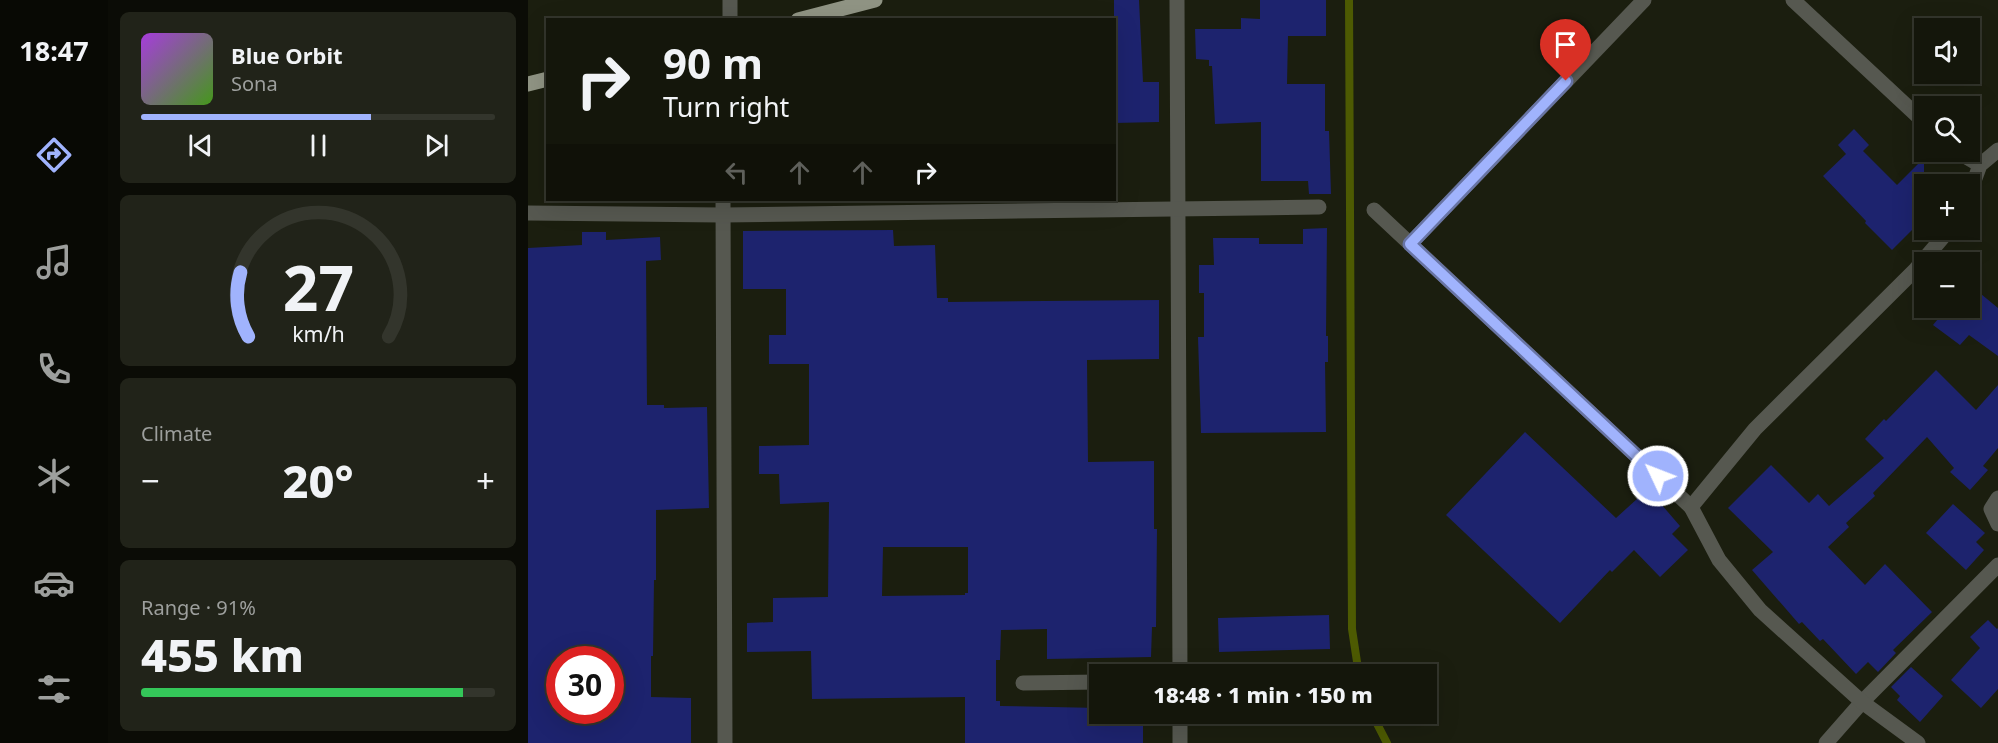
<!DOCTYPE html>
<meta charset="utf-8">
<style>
:root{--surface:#14160b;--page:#212319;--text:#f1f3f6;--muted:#9d9f9d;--line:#33352c;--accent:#a0b3fd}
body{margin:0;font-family:"Noto Sans",sans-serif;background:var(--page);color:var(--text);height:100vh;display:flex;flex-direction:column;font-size:22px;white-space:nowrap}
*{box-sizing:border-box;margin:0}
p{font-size:20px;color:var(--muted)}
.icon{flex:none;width:33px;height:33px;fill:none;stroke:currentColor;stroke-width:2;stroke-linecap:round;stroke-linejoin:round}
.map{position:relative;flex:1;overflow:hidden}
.drawer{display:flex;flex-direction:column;gap:12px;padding:12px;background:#0b0c06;width:420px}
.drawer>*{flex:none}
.top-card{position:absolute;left:18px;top:18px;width:570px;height:183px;border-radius:0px;box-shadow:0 6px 24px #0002,0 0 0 2px var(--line);background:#14160b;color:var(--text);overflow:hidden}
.tools{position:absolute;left:1386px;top:18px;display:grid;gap:12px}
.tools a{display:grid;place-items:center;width:66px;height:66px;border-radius:0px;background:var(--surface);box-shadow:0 6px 24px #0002,0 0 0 2px var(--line);font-size:30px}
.speed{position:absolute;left:18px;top:646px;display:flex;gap:12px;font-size:30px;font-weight:700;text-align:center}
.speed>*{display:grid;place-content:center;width:78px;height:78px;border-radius:50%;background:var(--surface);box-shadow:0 6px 24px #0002,0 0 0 2px var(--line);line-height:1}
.speed .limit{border:9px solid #d22;background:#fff;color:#111}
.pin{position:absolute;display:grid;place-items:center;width:51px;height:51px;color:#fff;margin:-62px -26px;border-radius:50% 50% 50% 0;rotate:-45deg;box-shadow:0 0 6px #0007}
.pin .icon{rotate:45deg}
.me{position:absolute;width:66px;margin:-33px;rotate:313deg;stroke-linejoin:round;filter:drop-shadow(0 0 4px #0008)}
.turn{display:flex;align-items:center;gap:21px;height:126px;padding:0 18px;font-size:27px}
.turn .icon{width:78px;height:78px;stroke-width:2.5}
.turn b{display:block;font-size:42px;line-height:51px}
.lanes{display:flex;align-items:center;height:57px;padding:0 18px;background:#0003;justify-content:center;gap:30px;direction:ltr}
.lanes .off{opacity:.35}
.big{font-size:45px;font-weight:800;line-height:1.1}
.drawer .tile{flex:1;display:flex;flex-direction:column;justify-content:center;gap:9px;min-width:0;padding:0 21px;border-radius:9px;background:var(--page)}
.drawer .dial{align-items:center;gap:0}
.dial svg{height:156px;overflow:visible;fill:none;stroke:var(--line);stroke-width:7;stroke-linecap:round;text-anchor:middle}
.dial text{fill:var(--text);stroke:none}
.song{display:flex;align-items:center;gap:18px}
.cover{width:72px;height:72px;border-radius:9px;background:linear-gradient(135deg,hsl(280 70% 55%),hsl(100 70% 35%))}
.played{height:6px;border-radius:3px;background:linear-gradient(90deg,var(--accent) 65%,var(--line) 65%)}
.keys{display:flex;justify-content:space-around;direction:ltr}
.heat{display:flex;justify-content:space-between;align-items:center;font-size:33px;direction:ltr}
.charge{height:9px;border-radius:4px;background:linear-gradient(90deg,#34c759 91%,var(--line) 0)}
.trip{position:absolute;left:561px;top:664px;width:348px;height:60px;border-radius:0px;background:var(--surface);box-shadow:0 6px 24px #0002,0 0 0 2px var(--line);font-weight:800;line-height:60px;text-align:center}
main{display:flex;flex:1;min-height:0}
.dock{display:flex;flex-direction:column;width:108px;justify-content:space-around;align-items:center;background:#080904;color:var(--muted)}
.dock .icon{width:42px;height:42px}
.dock .on{color:var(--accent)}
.dock b{font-size:27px;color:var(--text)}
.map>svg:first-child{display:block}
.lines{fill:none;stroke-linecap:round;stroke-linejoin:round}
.stream{stroke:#4d5a02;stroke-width:8}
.building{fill:#1d236e;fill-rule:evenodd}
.minor{stroke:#565850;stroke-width:15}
.major{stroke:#909484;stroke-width:15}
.route-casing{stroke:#6874a4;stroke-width:15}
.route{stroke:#a0b3fd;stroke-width:10}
</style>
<main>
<nav class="dock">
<b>18:47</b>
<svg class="icon on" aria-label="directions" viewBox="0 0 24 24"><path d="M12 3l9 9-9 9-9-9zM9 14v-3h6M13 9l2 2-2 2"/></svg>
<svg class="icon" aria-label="music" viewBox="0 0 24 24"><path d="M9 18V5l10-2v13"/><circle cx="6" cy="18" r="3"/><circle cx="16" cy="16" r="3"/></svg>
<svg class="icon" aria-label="phone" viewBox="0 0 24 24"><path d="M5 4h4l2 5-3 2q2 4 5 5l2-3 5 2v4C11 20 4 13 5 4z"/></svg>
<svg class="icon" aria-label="climate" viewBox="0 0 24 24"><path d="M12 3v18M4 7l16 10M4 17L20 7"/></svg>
<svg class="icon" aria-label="car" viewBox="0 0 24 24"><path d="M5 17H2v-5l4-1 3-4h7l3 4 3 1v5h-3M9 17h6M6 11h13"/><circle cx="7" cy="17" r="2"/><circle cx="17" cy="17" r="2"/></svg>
<svg class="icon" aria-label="filters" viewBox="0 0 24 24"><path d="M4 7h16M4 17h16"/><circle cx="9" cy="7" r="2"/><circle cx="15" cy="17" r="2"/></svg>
</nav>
<section class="drawer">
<div class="tile">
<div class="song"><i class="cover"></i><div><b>Blue Orbit</b><p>Sona</p></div></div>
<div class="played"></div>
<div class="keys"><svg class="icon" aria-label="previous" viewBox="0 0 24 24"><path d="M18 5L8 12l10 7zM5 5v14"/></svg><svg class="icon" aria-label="pause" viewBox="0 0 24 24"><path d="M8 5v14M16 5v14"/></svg><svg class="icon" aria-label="next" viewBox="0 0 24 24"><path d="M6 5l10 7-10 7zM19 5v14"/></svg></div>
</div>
<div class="tile dial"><svg viewBox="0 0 100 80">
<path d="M14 69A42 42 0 1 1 86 69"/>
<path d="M14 69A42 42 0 0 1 10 36" stroke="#a0b3fd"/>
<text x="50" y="56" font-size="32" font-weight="700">27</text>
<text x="50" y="72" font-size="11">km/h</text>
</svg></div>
<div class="tile"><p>Climate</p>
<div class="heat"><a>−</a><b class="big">20°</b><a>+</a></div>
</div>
<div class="tile"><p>Range · 91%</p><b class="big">455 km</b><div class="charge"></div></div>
</section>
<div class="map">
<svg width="1470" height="743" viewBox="0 0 1470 743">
<rect width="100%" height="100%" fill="#1b1e0f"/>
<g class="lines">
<g class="stream">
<polyline points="821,0 824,629 831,675"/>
<polyline points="844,714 859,743"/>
</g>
</g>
<g class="building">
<polygon points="586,0 611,0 615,82 631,82 631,122 586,123"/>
<polygon points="732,0 798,0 798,36 760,36 759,84 797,84 797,131 801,131 803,194 781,194 780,181 733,181 733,122 687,124 684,66 681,66 681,60 668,59 667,29 713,29 713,18 732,19"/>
<polygon points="1326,129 1341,145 1335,151 1369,185 1396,158 1396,218 1364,250 1337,223 1338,221 1295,176 1318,154 1310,145"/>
<polygon points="799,228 798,336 800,336 800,362 797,362 798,432 673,433 670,337 676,337 676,293 671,293 671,265 686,265 685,238 731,238 731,244 775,244 775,229"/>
<path d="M365 230 366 246 407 245 409 298H420V302L631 300V359L559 360 560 462 626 461V529H629L628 627H624L623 657 519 659V629L473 630 472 660H468V701H472V706L572 708V714H615V743H437V697L284 699 283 651 219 652V623L245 622V598L300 597 301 502 252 504 251 474H231V446L281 445V364H241V335H258V289H215V231ZM355 547H440V593H437V595L354 596Z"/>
<path d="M54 232H78V240L132 237 133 260 118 261 119 405H136V408L179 407 181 508 128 510V580H126L125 656H123V697L163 698V743H0V248L54 245ZM32 660H82V711H32Z"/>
<polygon points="1442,285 1470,308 1470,356 1441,335 1432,345 1405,325 1419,308 1442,308"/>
<polygon points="1408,370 1448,410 1470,385 1470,448 1455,466 1460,470 1442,490 1422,472 1426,468 1399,437 1345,493 1347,496 1318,523 1321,527 1300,547 1337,585 1357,564 1404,612 1365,650 1368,653 1350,672 1340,662 1328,674 1295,639 1292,641 1274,622 1271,624 1224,570 1245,552 1200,508 1243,465 1281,503 1290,494 1301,506 1356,458 1337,439 1356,419 1358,421"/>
<polygon points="997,432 1088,518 1120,489 1152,526 1144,534 1160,550 1132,577 1106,550 1084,572 1082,570 1032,623 918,515"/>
<polygon points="1425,504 1457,533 1448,542 1456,550 1438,570 1398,533"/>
<polygon points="801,615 802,649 691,652 690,618"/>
<polygon points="1460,620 1469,629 1470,628 1470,689 1453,708 1423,680 1452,648 1442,637"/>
<polygon points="1383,667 1415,696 1392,722 1369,700 1372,696 1363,687"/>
</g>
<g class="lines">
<g class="minor">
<polyline points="202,0 202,20"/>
<polyline points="649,0 652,675"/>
<polyline points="1265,0 1396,122"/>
<polyline points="1430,152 1452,165"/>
<polyline points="1442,192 1452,165 1470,150"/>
<polyline points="195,200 197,743"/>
<polyline points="846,210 1163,507"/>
<polyline points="0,213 194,215 791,207"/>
<polyline points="882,244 1116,0"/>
<polyline points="1470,498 1463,509 1470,524"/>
<polyline points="495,683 572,682"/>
<polyline points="652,714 652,743"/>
<polyline points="1298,743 1334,702 1470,565"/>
<polyline points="1390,743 1334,702 1232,610 1191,560 1163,507 1227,429 1387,270 1421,230"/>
</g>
<g class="major">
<polyline points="270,20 347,0"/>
<polyline points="0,84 20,79"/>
</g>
</g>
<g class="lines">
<defs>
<polyline id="route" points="1038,81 882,244 1130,476"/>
</defs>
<use href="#route" class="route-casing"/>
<use href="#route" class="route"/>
</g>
</svg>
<div class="tools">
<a><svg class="icon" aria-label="sound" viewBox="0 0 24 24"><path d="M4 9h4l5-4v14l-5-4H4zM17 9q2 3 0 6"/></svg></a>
<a><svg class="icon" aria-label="search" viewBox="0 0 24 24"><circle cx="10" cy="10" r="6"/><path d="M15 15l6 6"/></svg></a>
<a>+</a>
<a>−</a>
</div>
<div class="speed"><div class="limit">30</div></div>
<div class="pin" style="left:1038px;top:81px;background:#d93025"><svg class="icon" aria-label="arrive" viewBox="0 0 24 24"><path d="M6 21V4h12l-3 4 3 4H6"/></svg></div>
<svg class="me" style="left:1130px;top:476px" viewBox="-20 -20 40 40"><circle r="17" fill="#a0b3fd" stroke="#fff" stroke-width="3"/><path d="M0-11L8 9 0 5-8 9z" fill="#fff"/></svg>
<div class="trip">18:48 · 1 min · 150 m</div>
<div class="top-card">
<div class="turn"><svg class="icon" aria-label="right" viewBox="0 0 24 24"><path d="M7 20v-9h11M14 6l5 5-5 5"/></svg><div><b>90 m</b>Turn right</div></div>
<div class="lanes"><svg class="icon off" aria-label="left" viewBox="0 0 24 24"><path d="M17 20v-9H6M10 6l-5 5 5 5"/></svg><svg class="icon off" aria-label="ahead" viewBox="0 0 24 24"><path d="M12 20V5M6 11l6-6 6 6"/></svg><svg class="icon off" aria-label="ahead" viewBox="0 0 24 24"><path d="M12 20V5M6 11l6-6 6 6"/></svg><svg class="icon" aria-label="right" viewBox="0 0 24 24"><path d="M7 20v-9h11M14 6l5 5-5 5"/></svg></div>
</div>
</div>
</main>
